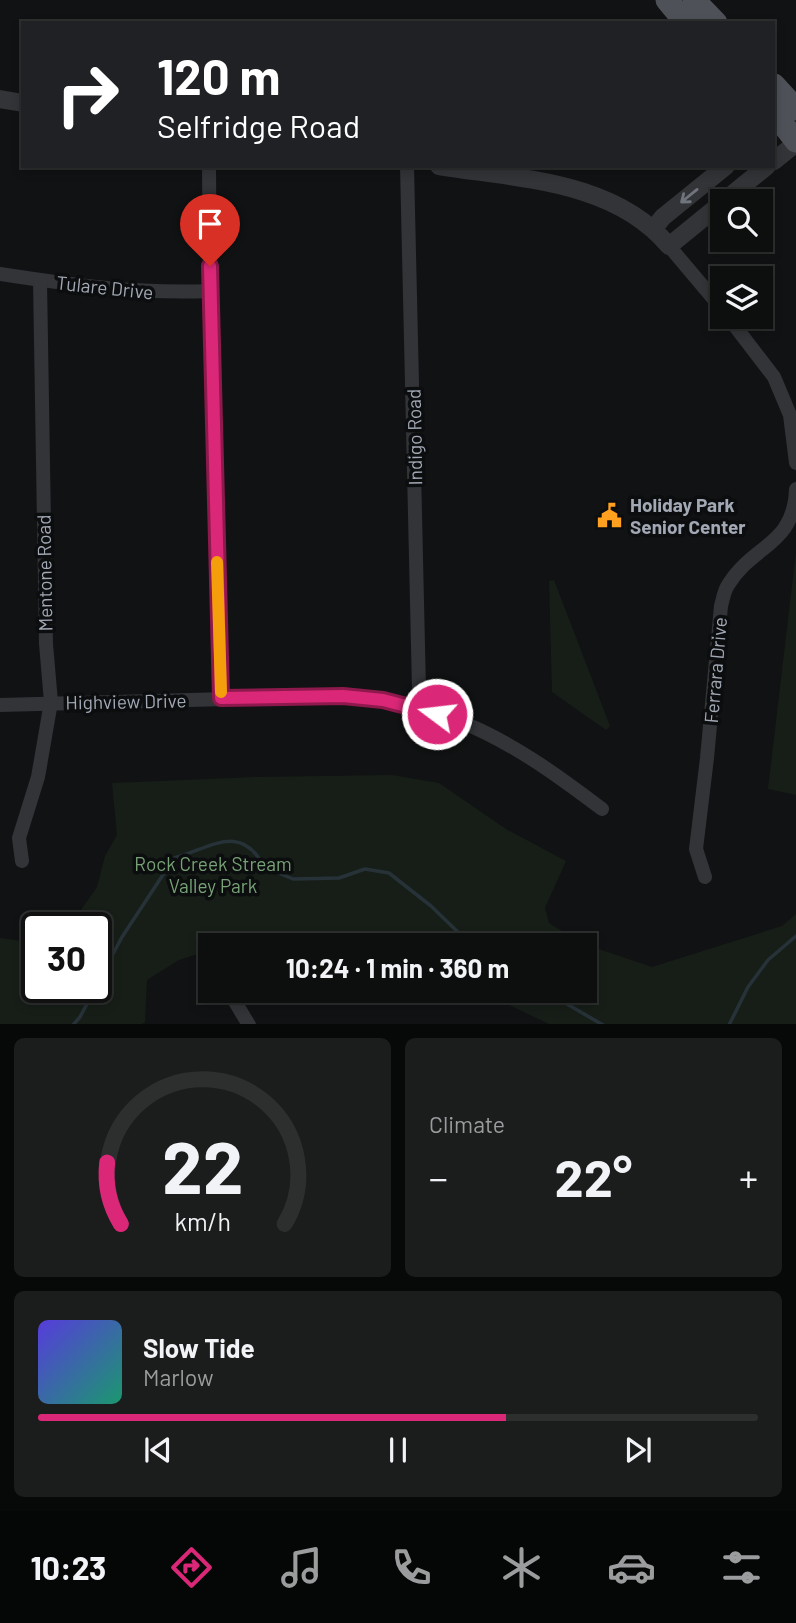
<!DOCTYPE html>
<meta charset="utf-8">
<style>
:root{--surface:#0d0e0e;--page:#1b1c1c;--text:#f1f3f6;--muted:#9a9c9e;--line:#2d2e2e;--accent:#db2777}
body{margin:0;font-family:Barlow,sans-serif;background:var(--page);color:var(--text);height:100vh;display:flex;flex-direction:column;font-size:26px;white-space:nowrap}
*{box-sizing:border-box;margin:0}
p{font-size:23px;color:var(--muted)}
.icon{flex:none;width:38px;height:38px;fill:none;stroke:currentColor;stroke-width:2;stroke-linecap:round;stroke-linejoin:round}
.map{position:relative;height:1024px;overflow:hidden}
.panel{display:flex;flex-direction:column;gap:14px;padding:14px;background:#070808;flex:1}
.panel>*{flex:none}
.banner{position:absolute;left:21px;top:21px;width:754px;height:147px;border-radius:0px;box-shadow:0 4px 10px #0003,0 0 0 2px var(--line);background:#202124;color:#fff;overflow:hidden}
.fabs{position:absolute;left:710px;top:189px;display:grid;gap:14px}
.fabs a{display:grid;place-items:center;width:63px;height:63px;border-radius:0px;background:var(--surface);box-shadow:0 4px 10px #0003,0 0 0 2px var(--line);font-size:35px}
.speed{position:absolute;left:21px;top:912px;display:flex;gap:14px;font-size:35px;font-weight:700;text-align:center}
.speed>*{display:grid;place-content:center;width:91px;height:91px;border-radius:50%;background:var(--surface);box-shadow:0 4px 10px #0003,0 0 0 2px var(--line);line-height:1}
.speed .limit{border:4px solid #111;border-radius:10px;background:#fff;color:#111}
.pin{position:absolute;display:grid;place-items:center;width:60px;height:60px;color:#fff;margin:-72px -30px;border-radius:50% 50% 50% 0;rotate:-45deg;box-shadow:0 0 7px #0007}
.pin .icon{rotate:45deg}
.me{position:absolute;width:77px;margin:-38px;rotate:285deg;stroke-linejoin:round;filter:drop-shadow(0 0 5px #0008)}
.turn{display:flex;align-items:center;gap:24px;height:147px;padding:0 21px;font-size:32px}
.turn .icon{width:91px;height:91px;stroke-width:2.5}
.turn b{display:block;font-size:49px;line-height:60px}
.big{font-size:52px;font-weight:700;line-height:1.1}
.panel .widget{flex:1;display:flex;flex-direction:column;justify-content:center;gap:10px;min-width:0;padding:0 24px;border-radius:10px;background:var(--page)}
.panel .dial{align-items:center;gap:0}
.dial svg{height:182px;overflow:visible;fill:none;stroke:var(--line);stroke-width:7;stroke-linecap:round;text-anchor:middle}
.dial text{fill:var(--text);stroke:none}
.song{display:flex;align-items:center;gap:21px}
.cover{width:84px;height:84px;border-radius:10px;background:linear-gradient(135deg,hsl(250 70% 55%),hsl(160 70% 35%))}
.played{height:7px;border-radius:4px;background:linear-gradient(90deg,var(--accent) 65%,var(--line) 65%)}
.keys{display:flex;justify-content:space-around;direction:ltr}
.heat{display:flex;justify-content:space-between;align-items:center;font-size:38px;direction:ltr}
.panel .tiles{flex:1;display:grid;gap:14px;grid-template-columns:1fr 1fr}
.widget:last-child{grid-column:span 2}
.trip{position:absolute;left:198px;top:933px;width:399px;height:70px;border-radius:0px;background:var(--surface);box-shadow:0 4px 10px #0003,0 0 0 2px var(--line);font-weight:700;line-height:70px;text-align:center}
.tab-bar{display:flex;height:112px;justify-content:space-around;align-items:center;background:#050606;color:var(--muted)}
.tab-bar .icon{width:49px;height:49px}
.tab-bar .current{color:var(--accent)}
.tab-bar b{font-size:32px;color:var(--text)}
.map>svg:first-child{display:block}
.green{fill:#171e18}
.lines{fill:none;stroke-linecap:round;stroke-linejoin:round}
.stream{stroke:#273238;stroke-width:3.5}
.minor{stroke:#323438;stroke-width:14}
.tertiary{stroke:#323438;stroke-width:18}
.primary{stroke:#4e5158;stroke-width:23}
.oneway{stroke:#70747d}
.route-casing{stroke:#8e194d;stroke-width:18}
.route{stroke:#db2777;stroke-width:12}
.slow{stroke:#f59e0b;stroke-width:12}
.labels{text-anchor:middle;dominant-baseline:central;stroke-width:7;stroke-linejoin:round;paint-order:stroke}
.street-label{font-size:19px;fill:#a2a9b5;stroke:#0c0d0e}
.poi-label{font-size:19px;font-weight:bold;fill:#a2a9b5;stroke:#0c0d0e;text-anchor:start}
.park-label{font-size:19px;fill:#78a277;stroke:#0c0d0e}
</style>
<div class="map">
<svg width="796" height="1025" viewBox="0 0 796 1025">
<rect width="100%" height="100%" fill="#111213"/>
<g class="green">
<polygon points="796,552 796,795 768,789"/>
<polygon points="554,580 610,726 606,730 552,692 549,581"/>
<polygon points="392,775 439,783 506,829 566,861 545,908 549,923 581,943 652,967 782,926 796,914 796,1024 549,1024 480,991 584,990 584,945 378,945 343,932 295,936 231,945 210,945 210,950 179,960 147,980 145,1022 142,1024 0,1024 0,938 37,943 37,987 96,987 96,928 69,927 97,887 105,856 117,835 112,783 255,777"/>
</g>
<g class="lines">
<g class="stream">
<path d="M96 986 122 937 174 858C209 849 241 821 264 867L293 879 339 878 365 869 389 873 431 906 463 937 474 945"/>
<polyline points="543,990 603,1025"/>
<polyline points="73,1025 80,1017 96,987"/>
<polyline points="729,1025 748,987 768,960 796,936"/>
</g>
<g class="minor">
<polyline points="209,166 210,291 221,698"/>
<polyline points="407,166 419,689 416,708"/>
<polyline points="669,246 723,310"/>
<path d="M0 274C71 285 137 294 210 291"/>
<polyline points="728,317 774,377 790,415 796,463"/>
<path d="M0 705 343 696C382 700 423 706 459 721 512 742 557 775 602 809"/>
<polyline points="22,861 19,838 38,777 51,702 46,644 40,280"/>
<path d="M705 877 696 849 707 758 721 606C723 599 724 591 728 585 753 544 794 546 796 489"/>
<polyline points="228,990 249,1025"/>
</g>
<g class="tertiary">
<polyline points="0,99 23,103"/>
<polyline points="774,161 796,143"/>
<path d="M439 166C518 179 614 180 669 246L723 202"/>
<polyline points="724,201 767,166"/>
<polyline points="654,228 663,217 726,166"/>
</g>
<g class="primary">
<polyline points="667,0 686,23"/>
<polyline points="694,0 716,23"/>
<polyline points="774,85 796,109"/>
<polyline points="774,113 796,141"/>
</g>
</g>
<defs><path id="oneway-shaft" d="M-6 0H5M1.5-3L5.5 0L1.5 3" fill="none" stroke-width="1.6" stroke-linecap="round" stroke-linejoin="round" transform="scale(1.75)"/></defs>
<use class="oneway" href="#oneway-shaft" transform="translate(689 196) rotate(141)"/>
<g class="lines">
<defs>
<polyline id="route" points="210,266 221,698 343,696 383,700 437,714"/>
</defs>
<use href="#route" class="route-casing"/>
<use href="#route" class="route"/>
<polyline class="slow" points="217,562 221,692"/>
</g>
<defs>
<symbol id="civic-bare" viewBox="-9 -9 18 18"><path d="M-.6-6.5H3V-4.5H.6V-3L4-1V1h2V6H-6V1h2V-1L-.6-3ZM-1.2 2.5V6h2.4V2.5Z" fill="#ffa01e" stroke="#0c0d0e" stroke-width="2.5" paint-order="stroke"/></symbol>
</defs>
<g fill-rule="evenodd">
<use href="#civic-bare" x="592" y="498" width="35" height="35"/>
</g>
<g class="labels">
<g class="street-label">
<text transform="translate(105 287) rotate(6)">Tulare Drive</text>
<text transform="translate(414 437) rotate(-91)">Indigo Road</text>
<text transform="translate(44 573) rotate(-91)">Mentone Road</text>
<text transform="translate(715 670) rotate(-85)">Ferrara Drive</text>
<text transform="translate(126 701) rotate(-1)">Highview Drive</text>
</g>
<g class="poi-label">
<text x="630" y="504">Holiday Park<tspan x="630" dy="22">Senior Center</tspan></text>
</g>
<g class="park-label">
<text x="213" y="863">Rock Creek Stream<tspan x="213" dy="22">Valley Park</tspan></text>
</g>
</g>
</svg>
<div class="fabs">
<a><svg class="icon" aria-label="search" viewBox="0 0 24 24"><circle cx="10" cy="10" r="6"/><path d="M15 15l6 6"/></svg></a>
<a><svg class="icon" aria-label="layers" viewBox="0 0 24 24"><path d="M12 4l9 5-9 5-9-5zM3 14l9 5 9-5"/></svg></a>
</div>
<div class="speed"><div class="limit">30</div></div>
<div class="pin" style="left:210px;top:266px;background:#d93025"><svg class="icon" aria-label="arrive" viewBox="0 0 24 24"><path d="M6 21V4h12l-3 4 3 4H6"/></svg></div>
<svg class="me" style="left:437px;top:714px" viewBox="-20 -20 40 40"><circle r="17" fill="#db2777" stroke="#fff" stroke-width="3"/><path d="M0-11L8 9 0 5-8 9z" fill="#fff"/></svg>
<div class="trip">10:24 · 1 min · 360 m</div>
<div class="banner">
<div class="turn"><svg class="icon" aria-label="right" viewBox="0 0 24 24"><path d="M7 20v-9h11M14 6l5 5-5 5"/></svg><div><b>120 m</b>Selfridge Road</div></div>
</div>
</div>
<section class="panel">
<div class="tiles">
<div class="widget dial"><svg viewBox="0 0 100 80">
<path d="M14 69A42 42 0 1 1 86 69"/>
<path d="M14 69A42 42 0 0 1 8 42" stroke="#db2777"/>
<text x="50" y="56" font-size="32" font-weight="700">22</text>
<text x="50" y="72" font-size="11">km/h</text>
</svg></div>
<div class="widget"><p>Climate</p>
<div class="heat"><a>−</a><b class="big">22°</b><a>+</a></div>
</div>
<div class="widget">
<div class="song"><i class="cover"></i><div><b>Slow Tide</b><p>Marlow</p></div></div>
<div class="played"></div>
<div class="keys"><svg class="icon" aria-label="previous" viewBox="0 0 24 24"><path d="M18 5L8 12l10 7zM5 5v14"/></svg><svg class="icon" aria-label="pause" viewBox="0 0 24 24"><path d="M8 5v14M16 5v14"/></svg><svg class="icon" aria-label="next" viewBox="0 0 24 24"><path d="M6 5l10 7-10 7zM19 5v14"/></svg></div>
</div>
</div>
</section>
<nav class="tab-bar">
<b>10:23</b>
<svg class="icon current" aria-label="directions" viewBox="0 0 24 24"><path d="M12 3l9 9-9 9-9-9zM9 14v-3h6M13 9l2 2-2 2"/></svg>
<svg class="icon" aria-label="music" viewBox="0 0 24 24"><path d="M9 18V5l10-2v13"/><circle cx="6" cy="18" r="3"/><circle cx="16" cy="16" r="3"/></svg>
<svg class="icon" aria-label="phone" viewBox="0 0 24 24"><path d="M5 4h4l2 5-3 2q2 4 5 5l2-3 5 2v4C11 20 4 13 5 4z"/></svg>
<svg class="icon" aria-label="climate" viewBox="0 0 24 24"><path d="M12 3v18M4 7l16 10M4 17L20 7"/></svg>
<svg class="icon" aria-label="car" viewBox="0 0 24 24"><path d="M5 17H2v-5l4-1 3-4h7l3 4 3 1v5h-3M9 17h6M6 11h13"/><circle cx="7" cy="17" r="2"/><circle cx="17" cy="17" r="2"/></svg>
<svg class="icon" aria-label="filters" viewBox="0 0 24 24"><path d="M4 7h16M4 17h16"/><circle cx="9" cy="7" r="2"/><circle cx="15" cy="17" r="2"/></svg>
</nav>
